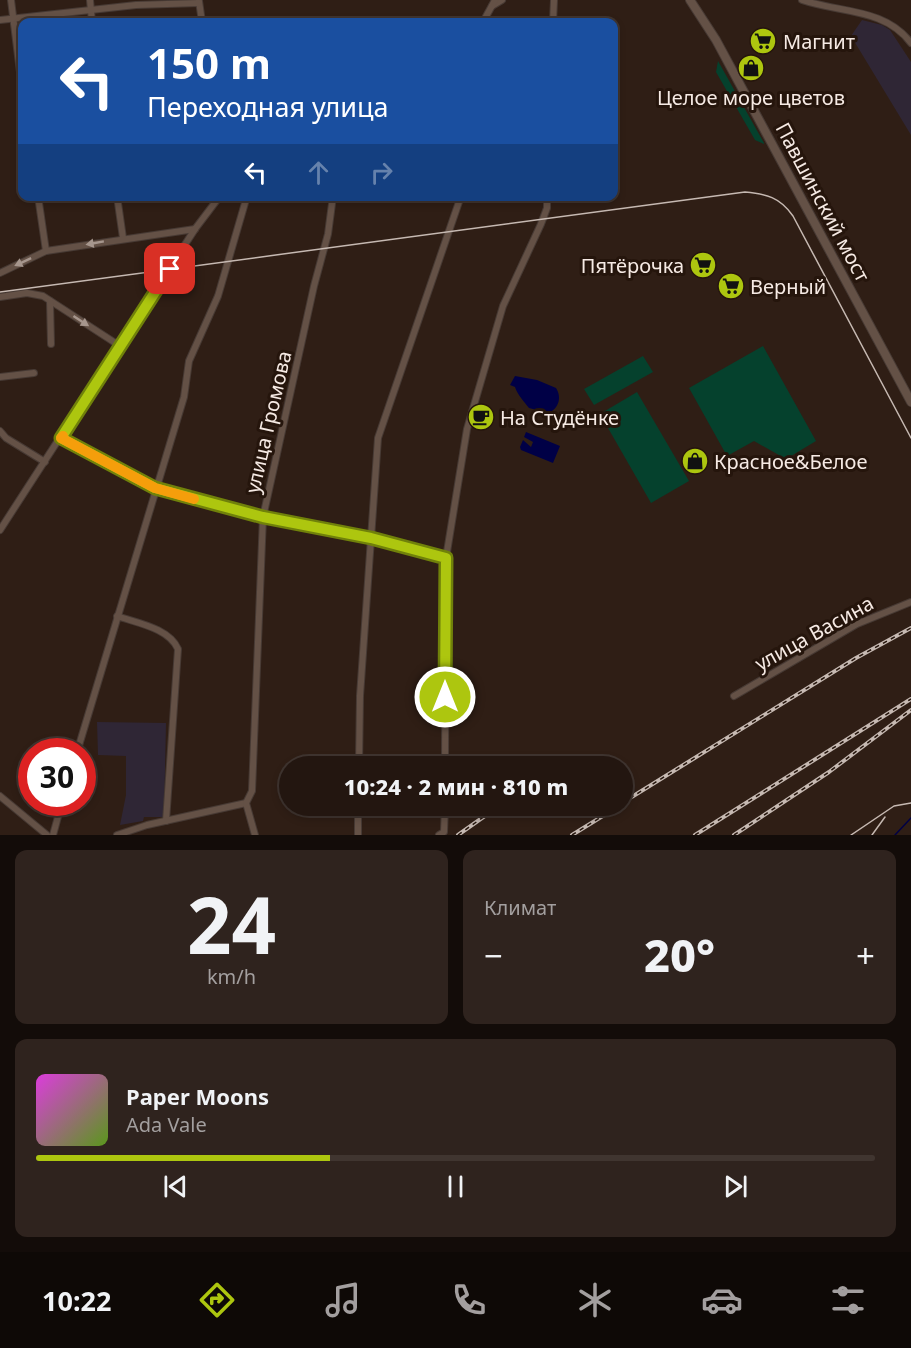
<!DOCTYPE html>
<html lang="ru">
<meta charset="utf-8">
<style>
:root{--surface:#231610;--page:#2f231e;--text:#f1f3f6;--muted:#a39f9f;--line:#403530;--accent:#adc60f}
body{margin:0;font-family:"Noto Sans",sans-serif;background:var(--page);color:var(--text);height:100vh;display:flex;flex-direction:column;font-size:22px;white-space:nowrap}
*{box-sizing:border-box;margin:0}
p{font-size:20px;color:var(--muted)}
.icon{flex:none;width:33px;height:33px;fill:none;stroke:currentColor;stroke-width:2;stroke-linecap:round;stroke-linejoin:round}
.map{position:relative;height:835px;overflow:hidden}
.side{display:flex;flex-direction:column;gap:15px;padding:15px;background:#130c09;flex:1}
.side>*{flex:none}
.top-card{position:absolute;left:18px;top:18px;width:600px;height:183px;border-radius:12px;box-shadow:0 3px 9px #0003,0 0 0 2px var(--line);background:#1a4fa0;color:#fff;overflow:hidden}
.speed{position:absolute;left:18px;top:738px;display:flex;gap:12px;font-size:30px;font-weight:700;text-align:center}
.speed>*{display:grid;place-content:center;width:78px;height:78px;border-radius:50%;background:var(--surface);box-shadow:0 3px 9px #0003,0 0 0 2px var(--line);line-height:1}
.speed .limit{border:9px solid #d22;background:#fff;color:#111}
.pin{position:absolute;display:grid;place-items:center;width:51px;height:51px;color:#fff;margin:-26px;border-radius:12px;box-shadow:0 3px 9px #0006}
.me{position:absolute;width:66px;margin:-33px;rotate:0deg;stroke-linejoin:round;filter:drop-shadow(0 0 4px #0008)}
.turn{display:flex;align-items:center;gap:21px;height:126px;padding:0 30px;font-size:27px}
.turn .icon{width:78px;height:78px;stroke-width:2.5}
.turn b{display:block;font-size:42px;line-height:51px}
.lanes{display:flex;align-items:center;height:57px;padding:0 30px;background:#0003;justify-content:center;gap:30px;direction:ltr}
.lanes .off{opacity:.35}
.big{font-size:45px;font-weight:800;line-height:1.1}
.side .tile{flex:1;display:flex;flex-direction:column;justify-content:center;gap:9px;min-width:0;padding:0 21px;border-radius:12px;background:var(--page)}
.side .dial{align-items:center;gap:0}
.dial b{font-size:78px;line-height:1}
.song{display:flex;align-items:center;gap:18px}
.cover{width:72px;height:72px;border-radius:9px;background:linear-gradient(135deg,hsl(300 70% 55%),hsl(90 70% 35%))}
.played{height:6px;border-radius:3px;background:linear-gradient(90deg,var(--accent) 35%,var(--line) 35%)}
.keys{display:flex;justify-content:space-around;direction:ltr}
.heat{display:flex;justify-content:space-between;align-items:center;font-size:33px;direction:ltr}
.side .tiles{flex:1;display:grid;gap:15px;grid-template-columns:1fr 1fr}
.tile:last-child{grid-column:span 2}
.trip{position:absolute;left:279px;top:756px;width:354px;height:60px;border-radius:30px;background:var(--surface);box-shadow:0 3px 9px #0003,0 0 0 2px var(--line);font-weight:800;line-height:60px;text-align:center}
.dock{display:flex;height:96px;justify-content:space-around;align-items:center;background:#0e0906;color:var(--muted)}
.dock .icon{width:42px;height:42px}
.dock .selected{color:var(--accent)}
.dock b{font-size:27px;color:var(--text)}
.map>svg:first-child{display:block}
.industrial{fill:#2f2635}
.green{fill:#05412d}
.water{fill:#000046}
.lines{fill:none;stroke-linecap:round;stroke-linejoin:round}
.stream{stroke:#000046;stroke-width:1.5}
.street-casing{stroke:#473a34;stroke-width:8}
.secondary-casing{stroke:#473a34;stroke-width:10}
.street{stroke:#645146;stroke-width:6}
.secondary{stroke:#645146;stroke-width:8}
.tram{stroke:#c6b9b2;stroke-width:1.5}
.rail-casing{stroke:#c6b9b2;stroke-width:4}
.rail{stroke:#25150c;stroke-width:1.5;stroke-dasharray:4.5;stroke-linecap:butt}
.oneway{fill:#a6968d}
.route-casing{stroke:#70810a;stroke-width:15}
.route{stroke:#adc60f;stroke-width:10}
.slow{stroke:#f59e0b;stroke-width:10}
.labels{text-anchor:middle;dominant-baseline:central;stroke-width:6;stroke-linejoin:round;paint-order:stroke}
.poi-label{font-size:20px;fill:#f6eae4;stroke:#25150c;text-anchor:start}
.street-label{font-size:20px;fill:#f6eae4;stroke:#25150c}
</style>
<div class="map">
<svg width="911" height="835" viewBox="0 0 911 835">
<rect width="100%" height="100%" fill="#2f1e15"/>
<g class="industrial">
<polygon points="862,20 882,25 890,30 911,62 911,135 851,36"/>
<polygon points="97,722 166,723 164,817 144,817 143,821 120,825 126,795 126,756 98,755"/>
</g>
<g class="green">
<polygon points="718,61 764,143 764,144 755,140 716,72"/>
<polygon points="763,346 816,441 786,459 754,441 727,456 689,388"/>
<polygon points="643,356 653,372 594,405 584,389"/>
<polygon points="637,392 689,481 651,503 600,414"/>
</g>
<g class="water">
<path d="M515 376 537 380 556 388C562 397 559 409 548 413L529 408C525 403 517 394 515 387L510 385Z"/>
<polygon points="526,432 560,446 553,463 521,450 520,447 523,440 531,447 533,442 524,437"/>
</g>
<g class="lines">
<polyline class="stream" points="895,835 911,818"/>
<defs>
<g id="street">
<polyline points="11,0 22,88"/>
<polyline points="90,0 92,22"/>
<path d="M802 0C840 13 885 8 911 43"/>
<polyline points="199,1 202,22"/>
<polyline points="492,6 502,0"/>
<polyline points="0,20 136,5 199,3"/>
<polyline points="483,22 495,0"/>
<polyline points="553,22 554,0"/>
<polyline points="38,196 46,251"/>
<polyline points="117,196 123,238"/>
<polyline points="0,273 46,251 195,229"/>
<polyline points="0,297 27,293 43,296 120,346"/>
<polyline points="50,301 51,344"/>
<polyline points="0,377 34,373"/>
<polyline points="0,431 6,438 45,462"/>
<polyline points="61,438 155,488 263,517 371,538 446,558"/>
<polyline points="0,530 195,229 220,196"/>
<path d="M117 616C137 623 169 628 178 649L166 821"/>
<polyline points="734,696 857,624 911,602"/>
<polyline points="77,752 184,397 189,361 218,296 247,196"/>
<polyline points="359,766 360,696 378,438 461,196"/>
<polyline points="445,766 446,558 467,429 503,306 541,224 547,208 547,196"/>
<polyline points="0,796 47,835"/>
<polyline points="53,835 62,802"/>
<polyline points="117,835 147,825 246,803"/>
<polyline points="255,835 246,803 252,791 263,517 314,286 328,234 333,196"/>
<polyline points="358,835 358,806"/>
<polyline points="439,835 444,832 445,806"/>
</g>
<polyline id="secondary" points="690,0 716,40 911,402"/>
</defs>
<use href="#street" class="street-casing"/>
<use href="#secondary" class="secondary-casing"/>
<use href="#street" class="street"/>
<use href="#secondary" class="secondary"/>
<g class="tram">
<path d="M0 292 745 192C766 194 780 197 793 216L911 438"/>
<polyline points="851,835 894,806 911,803"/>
<polyline points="872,835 885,817"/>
</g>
<defs>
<g id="rail">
<polyline points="545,766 553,760"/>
<polyline points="622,803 856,658 911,628"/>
<polyline points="458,835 499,806"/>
<polyline points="572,835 619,806"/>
<polyline points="695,835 911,699"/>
<polyline points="734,835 829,772 911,710"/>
</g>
</defs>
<use href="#rail" class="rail-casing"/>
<use href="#rail" class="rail"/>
</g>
<defs><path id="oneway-solid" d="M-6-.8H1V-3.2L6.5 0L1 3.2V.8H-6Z" transform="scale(1.5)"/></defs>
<g class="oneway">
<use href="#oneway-solid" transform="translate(95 243) rotate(170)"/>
<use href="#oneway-solid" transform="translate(23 262) rotate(155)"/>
<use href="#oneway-solid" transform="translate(81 321) rotate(33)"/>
</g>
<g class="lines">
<defs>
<polyline id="route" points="170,269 61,438 155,488 263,517 371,538 446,558 445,697"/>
</defs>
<use href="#route" class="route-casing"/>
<use href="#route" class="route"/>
<polyline class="slow" points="63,436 61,438 155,488 194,499"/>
</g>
<defs>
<symbol id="supermarket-disc" viewBox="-11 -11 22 22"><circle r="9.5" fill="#adc60f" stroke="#25150c"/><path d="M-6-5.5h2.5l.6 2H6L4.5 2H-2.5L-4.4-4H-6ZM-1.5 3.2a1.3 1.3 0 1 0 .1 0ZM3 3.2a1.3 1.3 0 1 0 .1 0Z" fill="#111"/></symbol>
<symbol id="shop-disc" viewBox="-11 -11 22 22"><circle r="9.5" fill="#adc60f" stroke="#25150c"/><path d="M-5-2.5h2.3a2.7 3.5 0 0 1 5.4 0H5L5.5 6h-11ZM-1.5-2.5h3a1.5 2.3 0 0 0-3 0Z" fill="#111"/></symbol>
<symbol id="cafe-disc" viewBox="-11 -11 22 22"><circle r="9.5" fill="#adc60f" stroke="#25150c"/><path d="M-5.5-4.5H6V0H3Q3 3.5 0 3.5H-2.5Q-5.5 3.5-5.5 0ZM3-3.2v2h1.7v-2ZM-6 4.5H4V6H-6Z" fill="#111"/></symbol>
</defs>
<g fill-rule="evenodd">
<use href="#supermarket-disc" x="748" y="26" width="30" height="30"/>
<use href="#shop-disc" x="736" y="53" width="30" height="30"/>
<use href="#supermarket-disc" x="688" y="250" width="30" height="30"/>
<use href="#supermarket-disc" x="716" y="271" width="30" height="30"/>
<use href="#cafe-disc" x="466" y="402" width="30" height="30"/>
<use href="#shop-disc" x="680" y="446" width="30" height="30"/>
</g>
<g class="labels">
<g class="poi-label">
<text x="783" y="41">Магнит</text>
<text x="751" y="97" text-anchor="middle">Целое море цветов</text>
<text x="684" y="265" text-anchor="end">Пятёрочка</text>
<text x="750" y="286">Верный</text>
<text x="500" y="417">На Студёнке</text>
<text x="714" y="461">Красное&amp;Белое</text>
</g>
<g class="street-label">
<text transform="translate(823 202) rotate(62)">Павшинский мост</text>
<text transform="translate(268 422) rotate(-77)">улица Громова</text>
<text transform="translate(814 633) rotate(-29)">улица Васина</text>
</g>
</g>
</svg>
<div class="speed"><div class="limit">30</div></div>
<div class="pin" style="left:170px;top:269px;background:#d93025"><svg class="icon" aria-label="arrive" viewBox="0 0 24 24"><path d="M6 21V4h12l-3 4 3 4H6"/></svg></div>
<svg class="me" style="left:445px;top:697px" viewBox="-20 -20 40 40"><circle r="17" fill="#adc60f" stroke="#fff" stroke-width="3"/><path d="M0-11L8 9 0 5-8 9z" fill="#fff"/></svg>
<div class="trip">10:24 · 2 мин · 810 m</div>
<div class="top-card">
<div class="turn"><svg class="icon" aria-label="left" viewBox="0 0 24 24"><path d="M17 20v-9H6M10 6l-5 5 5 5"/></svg><div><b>150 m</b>Переходная улица</div></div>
<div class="lanes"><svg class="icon" aria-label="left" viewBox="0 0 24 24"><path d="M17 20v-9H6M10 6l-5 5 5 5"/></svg><svg class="icon off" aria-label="ahead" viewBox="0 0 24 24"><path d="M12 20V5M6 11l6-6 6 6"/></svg><svg class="icon off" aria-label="right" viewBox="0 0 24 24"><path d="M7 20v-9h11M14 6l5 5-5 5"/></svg></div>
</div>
</div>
<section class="side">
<div class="tiles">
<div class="tile dial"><b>24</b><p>km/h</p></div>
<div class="tile"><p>Климат</p>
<div class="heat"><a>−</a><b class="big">20°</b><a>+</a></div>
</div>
<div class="tile">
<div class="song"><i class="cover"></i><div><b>Paper Moons</b><p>Ada Vale</p></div></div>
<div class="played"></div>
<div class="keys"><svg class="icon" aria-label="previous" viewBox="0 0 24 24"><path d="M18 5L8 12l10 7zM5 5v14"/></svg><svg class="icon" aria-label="pause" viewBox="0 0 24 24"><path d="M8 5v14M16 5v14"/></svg><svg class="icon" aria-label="next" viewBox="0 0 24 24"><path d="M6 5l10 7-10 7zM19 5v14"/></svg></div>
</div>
</div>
</section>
<nav class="dock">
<b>10:22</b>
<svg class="icon selected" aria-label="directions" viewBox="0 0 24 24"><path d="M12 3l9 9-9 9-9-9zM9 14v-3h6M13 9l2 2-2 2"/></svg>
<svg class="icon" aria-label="music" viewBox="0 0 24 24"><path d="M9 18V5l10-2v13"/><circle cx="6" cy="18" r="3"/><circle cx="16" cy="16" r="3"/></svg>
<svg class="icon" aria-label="phone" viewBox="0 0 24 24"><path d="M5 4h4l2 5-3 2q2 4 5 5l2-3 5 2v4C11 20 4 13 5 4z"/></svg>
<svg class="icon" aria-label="climate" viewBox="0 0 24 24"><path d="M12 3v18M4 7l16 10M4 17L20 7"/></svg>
<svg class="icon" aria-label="car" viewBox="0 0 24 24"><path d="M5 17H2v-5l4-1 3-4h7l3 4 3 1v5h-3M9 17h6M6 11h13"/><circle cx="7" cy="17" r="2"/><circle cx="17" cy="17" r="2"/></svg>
<svg class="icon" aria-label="filters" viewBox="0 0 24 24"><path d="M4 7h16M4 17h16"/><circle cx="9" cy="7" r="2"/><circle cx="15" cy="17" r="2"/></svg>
</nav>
